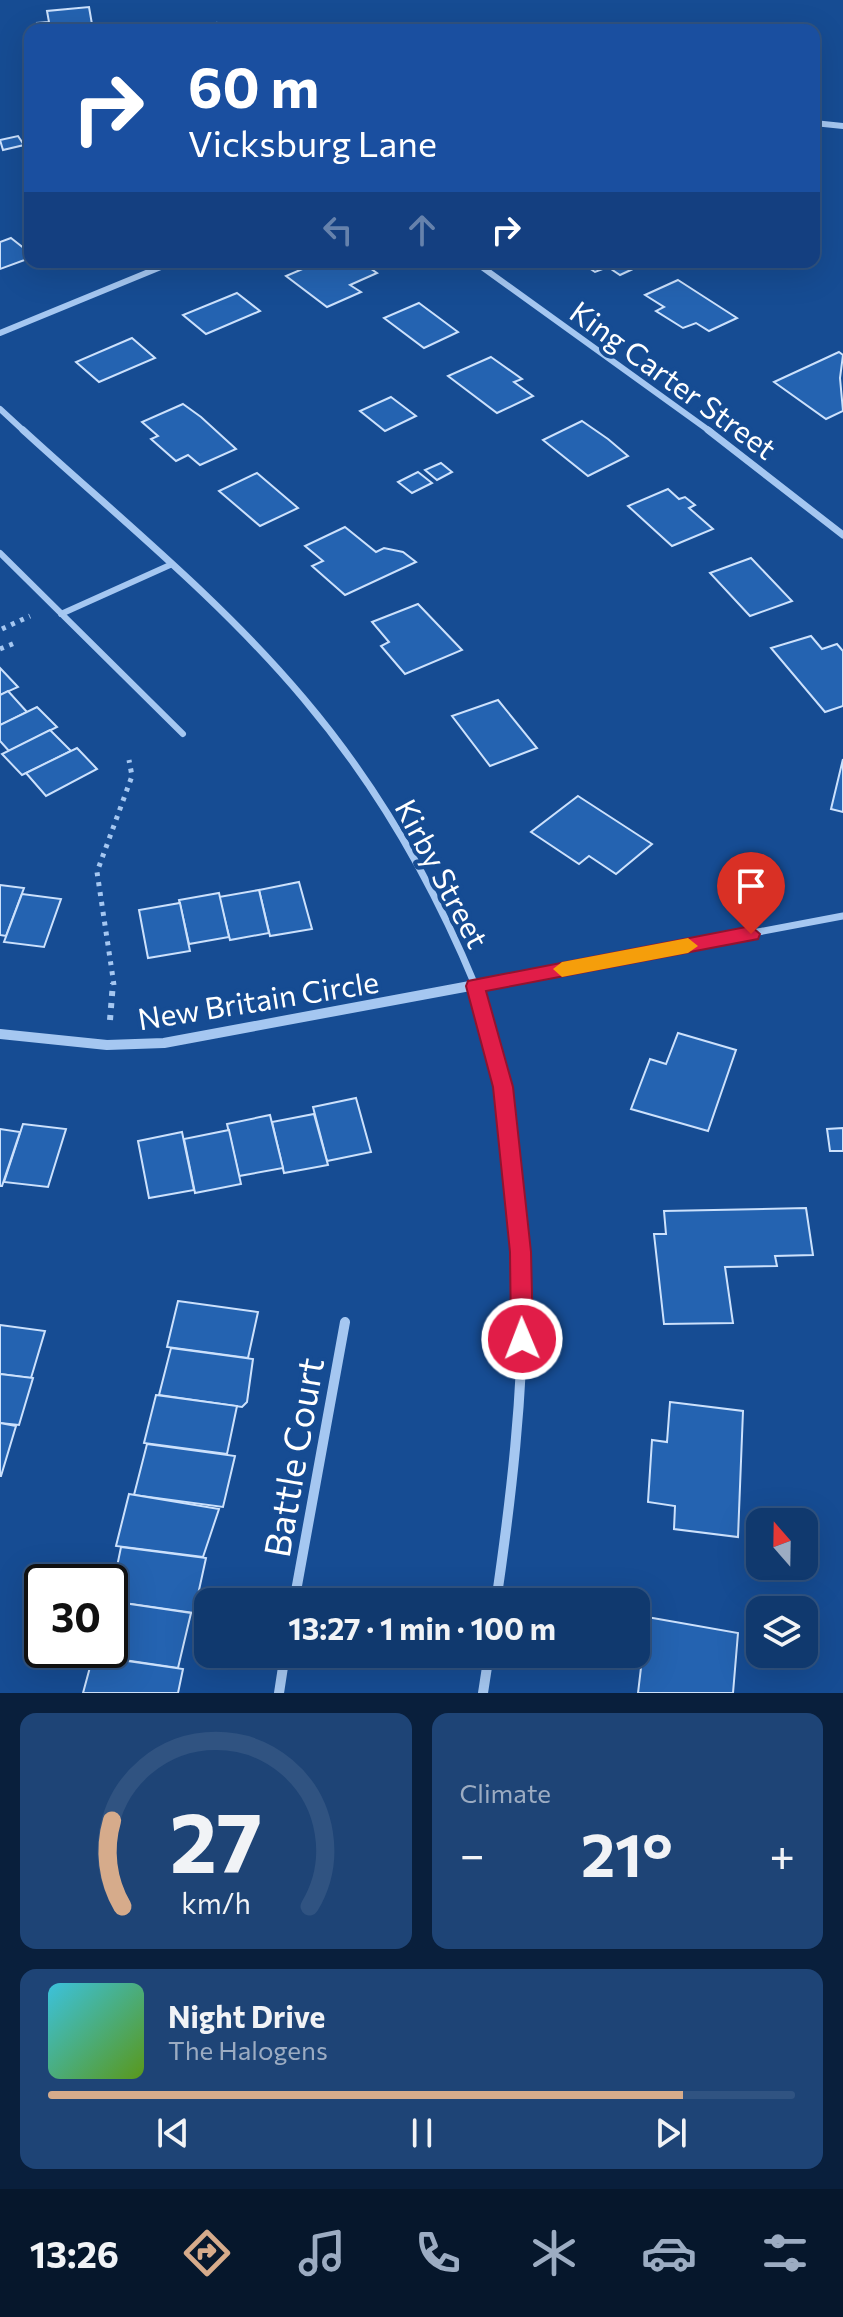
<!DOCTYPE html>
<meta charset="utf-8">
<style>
:root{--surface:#10396e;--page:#1e4476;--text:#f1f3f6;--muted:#9cacc2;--line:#305381;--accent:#d6ab8b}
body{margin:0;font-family:Commissioner,sans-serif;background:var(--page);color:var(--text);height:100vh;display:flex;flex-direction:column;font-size:30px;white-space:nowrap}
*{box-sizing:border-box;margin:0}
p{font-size:26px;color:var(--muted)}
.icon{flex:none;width:44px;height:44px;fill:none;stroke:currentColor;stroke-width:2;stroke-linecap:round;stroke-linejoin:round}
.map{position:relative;height:1693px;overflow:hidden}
.side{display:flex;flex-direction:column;gap:20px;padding:20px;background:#091f3c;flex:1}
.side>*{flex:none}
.banner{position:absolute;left:24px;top:24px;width:796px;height:244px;border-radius:16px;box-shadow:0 8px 32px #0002,0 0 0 2px var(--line);background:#1a4fa0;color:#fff;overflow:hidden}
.needle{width:52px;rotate:340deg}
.tools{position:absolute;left:746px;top:1508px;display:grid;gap:16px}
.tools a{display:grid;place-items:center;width:72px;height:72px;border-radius:16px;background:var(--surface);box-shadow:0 8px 32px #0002,0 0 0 2px var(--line);font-size:40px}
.speed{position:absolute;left:24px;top:1564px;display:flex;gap:16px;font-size:40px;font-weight:700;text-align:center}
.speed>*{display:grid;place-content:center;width:104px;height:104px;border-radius:50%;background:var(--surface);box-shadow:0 8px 32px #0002,0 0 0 2px var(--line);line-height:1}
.speed .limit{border:4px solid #111;border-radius:12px;background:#fff;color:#111}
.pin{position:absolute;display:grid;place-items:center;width:68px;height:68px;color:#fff;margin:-82px -34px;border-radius:50% 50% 50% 0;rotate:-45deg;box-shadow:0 0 8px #0007}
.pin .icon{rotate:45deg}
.me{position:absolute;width:88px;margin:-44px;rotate:359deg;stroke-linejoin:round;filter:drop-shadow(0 0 6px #0008)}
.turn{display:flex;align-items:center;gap:28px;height:168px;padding:0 32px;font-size:36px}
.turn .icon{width:104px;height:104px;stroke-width:2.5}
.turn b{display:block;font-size:56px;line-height:68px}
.lanes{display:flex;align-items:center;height:76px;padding:0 32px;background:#0003;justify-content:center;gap:40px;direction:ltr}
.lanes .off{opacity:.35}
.big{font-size:60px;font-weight:700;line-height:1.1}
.side .widget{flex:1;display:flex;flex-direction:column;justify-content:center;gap:12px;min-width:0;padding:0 28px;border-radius:16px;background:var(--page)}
.side .dial{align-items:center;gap:0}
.dial svg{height:208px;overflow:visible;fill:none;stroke:var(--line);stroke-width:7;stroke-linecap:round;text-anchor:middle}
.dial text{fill:var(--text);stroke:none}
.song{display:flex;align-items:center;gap:24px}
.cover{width:96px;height:96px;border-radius:12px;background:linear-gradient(135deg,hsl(190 70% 55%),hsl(90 70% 35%))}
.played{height:8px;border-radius:4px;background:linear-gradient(90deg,var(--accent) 85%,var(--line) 85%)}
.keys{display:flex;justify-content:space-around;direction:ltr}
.heat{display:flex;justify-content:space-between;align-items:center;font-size:44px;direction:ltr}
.side .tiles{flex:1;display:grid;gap:20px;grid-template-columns:1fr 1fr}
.widget:last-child{grid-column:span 2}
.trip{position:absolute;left:194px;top:1588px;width:456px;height:80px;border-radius:16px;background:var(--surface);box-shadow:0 8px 32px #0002,0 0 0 2px var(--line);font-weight:700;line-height:80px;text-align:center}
.tab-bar{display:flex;height:128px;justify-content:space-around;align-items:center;background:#06172c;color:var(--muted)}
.tab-bar .icon{width:56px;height:56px}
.tab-bar .current{color:var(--accent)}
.tab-bar b{font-size:36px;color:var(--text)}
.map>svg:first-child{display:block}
.building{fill:#2463b1;stroke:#cce1fc;stroke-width:2}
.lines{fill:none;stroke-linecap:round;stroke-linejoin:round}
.path-far1{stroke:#a5c7f1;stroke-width:5;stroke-dasharray:4 6;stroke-linecap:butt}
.path{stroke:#a5c7f1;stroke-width:6;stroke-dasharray:5 7;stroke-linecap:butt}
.lane{stroke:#a5c7f1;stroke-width:6}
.street-far2{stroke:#a5c7f1;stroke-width:6}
.street-far1{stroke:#a5c7f1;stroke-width:7}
.street{stroke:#a5c7f1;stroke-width:10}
.route{fill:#e11d48;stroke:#92132f;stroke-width:2}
.slow{fill:#f59e0b}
.labels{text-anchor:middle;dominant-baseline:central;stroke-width:8;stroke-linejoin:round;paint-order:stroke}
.street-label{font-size:30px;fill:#fff;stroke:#164c93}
.near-street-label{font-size:36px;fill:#fff;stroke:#164c93}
</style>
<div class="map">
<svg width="843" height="1693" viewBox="0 0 843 1693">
<rect width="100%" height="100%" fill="#164c93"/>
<g class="building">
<polygon points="89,7 93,30 38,30 37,23 49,22 47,11"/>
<polygon points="18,136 24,145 3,150 0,140"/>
<polygon points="11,238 30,253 30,258 0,269 0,242"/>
<polygon points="319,262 361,262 377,273 350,285 361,292 327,307 286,276"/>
<polygon points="580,262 648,262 620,275 608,267 595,272"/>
<polygon points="678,280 737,318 709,331 696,323 683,328 656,311 664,307 645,295"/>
<polygon points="237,293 260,311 206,334 183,315"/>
<polygon points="419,303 458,332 424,348 384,318"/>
<polygon points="132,338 155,358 99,382 76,362"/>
<polygon points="839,352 843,355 840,378 843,411 826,419 774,382"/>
<polygon points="491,357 522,379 514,382 533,396 497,413 448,376"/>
<polygon points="391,397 416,416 385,431 360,411"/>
<polygon points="183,404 201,417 236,449 200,465 188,455 176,461 151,439 158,436 142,422"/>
<polygon points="582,421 608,439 628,456 588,476 543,440"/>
<polygon points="441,463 452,472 437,480 425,470"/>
<polygon points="418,472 432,483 412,493 398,482"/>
<polygon points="257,473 298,508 260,526 219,491"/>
<polygon points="668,489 679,499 685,497 695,505 689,508 713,529 672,546 628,506"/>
<polygon points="345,527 376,552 384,548 403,552 416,562 345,595 312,566 323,561 305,546"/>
<polygon points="751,558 792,601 750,616 710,573"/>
<polygon points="418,604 462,650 405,674 381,646 389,642 372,622"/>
<polygon points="811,636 822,649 837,644 843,651 843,706 825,712 771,648"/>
<polygon points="0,668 18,687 0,695"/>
<polygon points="8,691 27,712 0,725 0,695"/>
<polygon points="498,700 537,748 490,766 452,716"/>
<polygon points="37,707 57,727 9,751 0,741 0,725"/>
<polygon points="50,730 71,751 22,775 2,754"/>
<polygon points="77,748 97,769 46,796 26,773"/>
<polygon points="843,759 843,812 831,809"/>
<polygon points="578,796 652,844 616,874 589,856 579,864 531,832"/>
<polygon points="299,882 312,929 270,936 259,890"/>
<polygon points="0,885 24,888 6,936 0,935"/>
<polygon points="259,890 269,933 230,940 219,897"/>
<polygon points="219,893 229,937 189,944 179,900"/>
<polygon points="22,894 61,899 44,947 4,942"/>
<polygon points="180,903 190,951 148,958 139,910"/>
<polygon points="678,1033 736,1050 708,1131 631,1109 650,1059 666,1064"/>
<polygon points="356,1098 371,1152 327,1161 313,1107"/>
<polygon points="314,1114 328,1165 284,1173 272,1122"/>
<polygon points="270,1115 283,1168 239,1176 227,1124"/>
<polygon points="23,1124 66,1129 48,1187 4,1182"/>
<polygon points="843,1128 843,1151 830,1151 827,1129"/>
<polygon points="0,1129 20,1132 2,1186 0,1186"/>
<polygon points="229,1130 241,1184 195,1193 184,1139"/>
<polygon points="182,1132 194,1190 149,1198 138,1141"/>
<polygon points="806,1208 813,1255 775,1256 777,1266 725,1267 733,1323 664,1324 654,1234 666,1234 664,1211"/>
<polygon points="178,1301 258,1312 248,1358 167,1347"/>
<polygon points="0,1325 45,1331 31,1378 0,1374"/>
<polygon points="171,1348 253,1359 247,1402 242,1407 159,1395"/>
<polygon points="0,1374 33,1378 19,1425 0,1423"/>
<polygon points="156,1395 237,1406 227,1454 144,1443"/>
<polygon points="670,1402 743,1411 738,1537 674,1529 675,1506 648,1502 652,1440 667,1442"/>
<polygon points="0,1423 16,1426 1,1476 0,1476"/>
<polygon points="147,1444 235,1456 223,1507 134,1495"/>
<polygon points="129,1494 219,1509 203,1557 116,1546"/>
<polygon points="121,1547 206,1558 194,1613 110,1601"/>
<polygon points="110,1601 191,1613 178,1668 90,1655 92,1650 110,1650"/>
<polygon points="647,1617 738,1633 733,1693 638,1693"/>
<polygon points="93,1656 183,1669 178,1693 83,1693"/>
</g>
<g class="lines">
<g class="path-far1">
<polyline points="2,629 30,616"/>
<polyline points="0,649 15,643"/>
<polyline points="114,985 97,872 132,776 129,760"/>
</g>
<polyline class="path" points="110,1020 113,983"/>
<g class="lane">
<polyline points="0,553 183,734"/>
<polyline points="61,614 170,565"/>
</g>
<g class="street-far2">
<polyline points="214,30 217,25"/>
<polyline points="814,123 843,126"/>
<polyline points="475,262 711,432"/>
<polyline points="0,333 173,262"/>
<polyline points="0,409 25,432"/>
</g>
<g class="street-far1">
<path d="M23 430C118 517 221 600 304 699 376 784 432 881 475 985"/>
<polyline points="708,430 843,535"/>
<polyline points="476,985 843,916"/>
</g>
<g class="street">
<path d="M474 983C545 1181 526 1398 496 1602"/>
<polyline points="0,1034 107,1045 164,1043 486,983"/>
<polyline points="294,1602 345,1322"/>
<polyline points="279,1693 285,1654"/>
<polyline points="483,1693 489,1654"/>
</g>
</g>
<polygon class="route" points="751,926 760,934 758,939 486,991 513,1087 531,1252 533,1339 530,1346 522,1349 515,1346 511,1339 510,1252 493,1087 466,986 468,981"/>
<polygon class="slow" points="688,938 698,946 688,953 562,977 553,969 562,962"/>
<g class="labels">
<g class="street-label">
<text transform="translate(674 379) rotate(36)">King Carter Street</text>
<text transform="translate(443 873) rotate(62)">Kirby Street</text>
<text transform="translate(258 999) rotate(-9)">New Britain Circle</text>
</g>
<g class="near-street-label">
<text transform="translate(292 1457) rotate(-80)">Battle Court</text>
</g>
</g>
</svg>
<div class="tools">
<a><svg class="needle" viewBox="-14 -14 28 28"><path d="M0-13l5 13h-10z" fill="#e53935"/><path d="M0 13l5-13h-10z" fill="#9cacc2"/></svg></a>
<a><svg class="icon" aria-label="layers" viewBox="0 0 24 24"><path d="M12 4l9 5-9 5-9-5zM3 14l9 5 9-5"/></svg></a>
</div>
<div class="speed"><div class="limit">30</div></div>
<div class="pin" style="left:751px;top:934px;background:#d93025"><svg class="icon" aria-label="arrive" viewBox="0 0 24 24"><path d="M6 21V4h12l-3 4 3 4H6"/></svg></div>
<svg class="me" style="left:522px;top:1339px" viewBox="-20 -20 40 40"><circle r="17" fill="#e11d48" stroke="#fff" stroke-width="3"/><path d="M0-11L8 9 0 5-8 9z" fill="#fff"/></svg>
<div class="trip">13:27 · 1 min · 100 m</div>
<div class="banner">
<div class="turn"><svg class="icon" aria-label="right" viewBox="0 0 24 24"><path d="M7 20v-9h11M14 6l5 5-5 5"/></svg><div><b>60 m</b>Vicksburg Lane</div></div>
<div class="lanes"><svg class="icon off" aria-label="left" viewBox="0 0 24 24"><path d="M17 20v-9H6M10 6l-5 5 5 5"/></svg><svg class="icon off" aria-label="ahead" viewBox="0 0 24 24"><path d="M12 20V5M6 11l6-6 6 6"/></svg><svg class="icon" aria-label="right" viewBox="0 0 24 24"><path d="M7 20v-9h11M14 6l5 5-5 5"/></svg></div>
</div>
</div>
<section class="side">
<div class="tiles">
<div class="widget dial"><svg viewBox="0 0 100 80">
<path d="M14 69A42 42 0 1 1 86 69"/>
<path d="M14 69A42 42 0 0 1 10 36" stroke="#d6ab8b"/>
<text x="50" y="56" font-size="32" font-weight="700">27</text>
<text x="50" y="72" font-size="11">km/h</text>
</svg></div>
<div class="widget"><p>Climate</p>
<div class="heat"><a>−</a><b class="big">21°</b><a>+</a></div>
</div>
<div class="widget">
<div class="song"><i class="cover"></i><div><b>Night Drive</b><p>The Halogens</p></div></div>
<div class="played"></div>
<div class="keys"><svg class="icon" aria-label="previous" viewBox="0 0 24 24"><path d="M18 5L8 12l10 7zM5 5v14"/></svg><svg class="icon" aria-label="pause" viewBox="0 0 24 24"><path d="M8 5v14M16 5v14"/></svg><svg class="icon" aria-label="next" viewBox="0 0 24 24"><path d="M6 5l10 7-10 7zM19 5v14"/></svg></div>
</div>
</div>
</section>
<nav class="tab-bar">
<b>13:26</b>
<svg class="icon current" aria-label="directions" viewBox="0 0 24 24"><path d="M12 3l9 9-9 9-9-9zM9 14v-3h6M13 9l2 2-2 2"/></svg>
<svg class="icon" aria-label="music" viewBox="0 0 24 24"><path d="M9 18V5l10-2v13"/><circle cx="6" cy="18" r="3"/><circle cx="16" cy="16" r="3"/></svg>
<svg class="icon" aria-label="phone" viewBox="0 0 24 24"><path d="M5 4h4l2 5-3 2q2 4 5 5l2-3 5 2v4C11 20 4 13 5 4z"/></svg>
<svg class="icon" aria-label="climate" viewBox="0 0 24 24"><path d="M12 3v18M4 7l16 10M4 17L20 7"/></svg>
<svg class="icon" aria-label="car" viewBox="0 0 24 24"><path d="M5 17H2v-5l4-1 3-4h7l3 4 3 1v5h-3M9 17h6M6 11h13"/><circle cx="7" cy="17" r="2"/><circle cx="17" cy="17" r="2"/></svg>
<svg class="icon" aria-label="filters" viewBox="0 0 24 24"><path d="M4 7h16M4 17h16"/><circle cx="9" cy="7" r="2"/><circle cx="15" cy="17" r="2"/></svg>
</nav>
